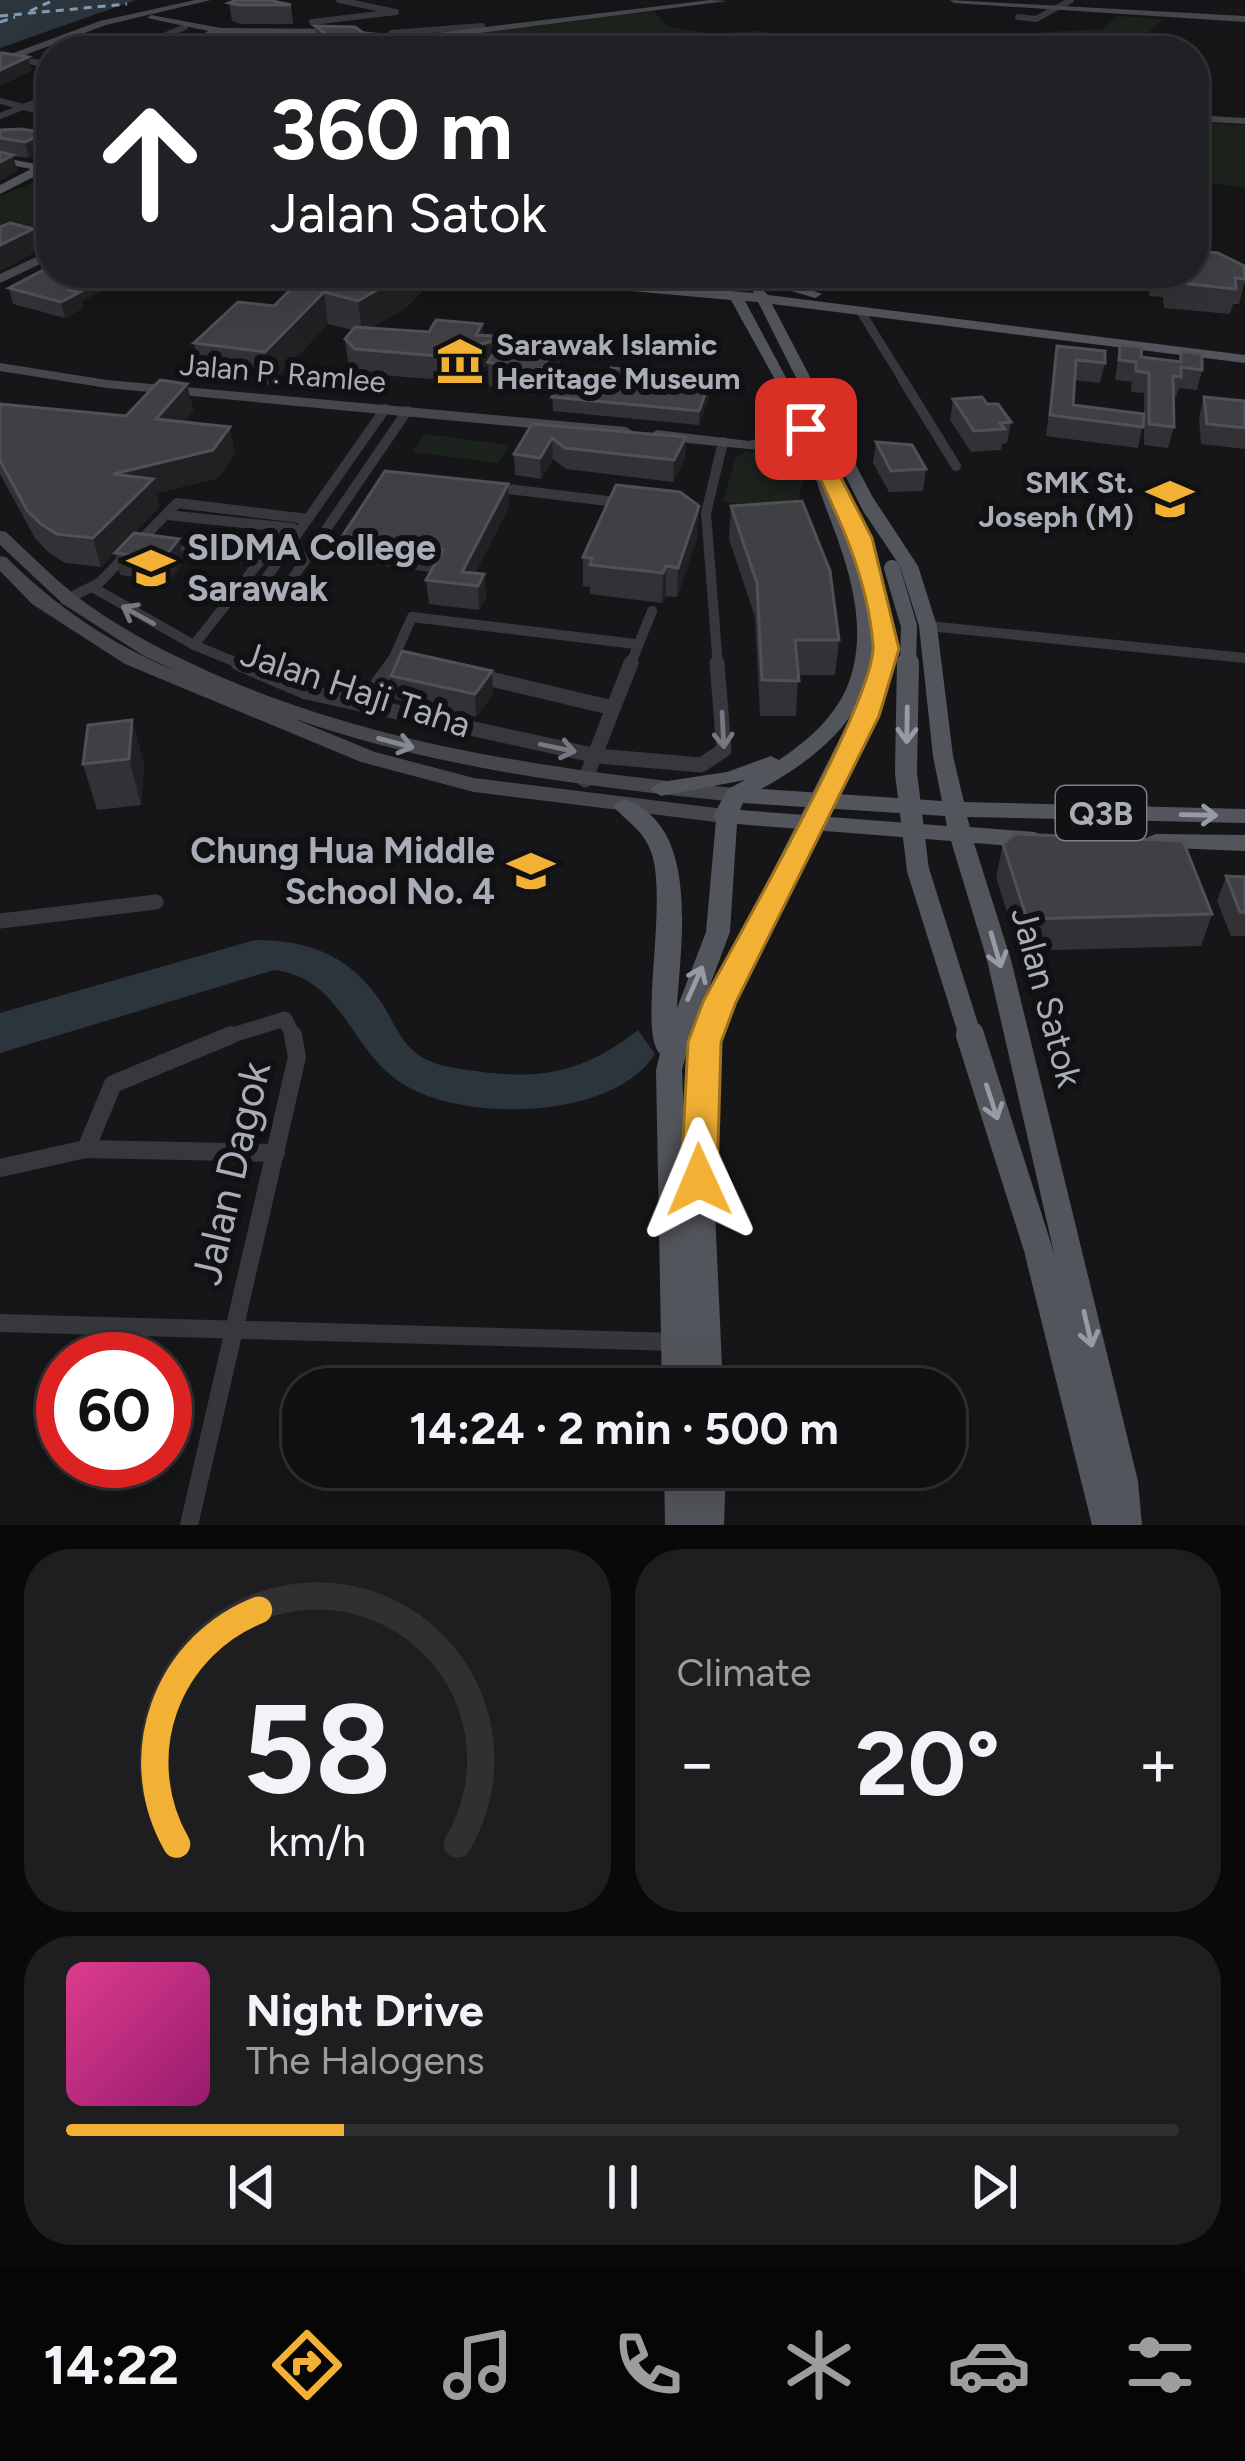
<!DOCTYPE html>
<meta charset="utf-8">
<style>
:root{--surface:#101012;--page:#1e1e20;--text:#f1f3f6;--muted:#9c9d9f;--line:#303032;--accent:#f2b134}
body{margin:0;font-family:Figtree,sans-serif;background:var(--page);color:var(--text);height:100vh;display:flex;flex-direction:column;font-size:45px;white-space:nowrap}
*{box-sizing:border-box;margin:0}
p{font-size:39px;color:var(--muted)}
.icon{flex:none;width:66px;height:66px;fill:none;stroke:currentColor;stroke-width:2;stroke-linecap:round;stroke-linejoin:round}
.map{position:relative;height:1525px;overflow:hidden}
.panel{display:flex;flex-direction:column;gap:24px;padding:24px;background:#09090a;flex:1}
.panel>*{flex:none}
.top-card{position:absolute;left:36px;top:36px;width:1173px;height:252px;border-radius:48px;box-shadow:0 12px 48px #0002,0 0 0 3px var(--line);background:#202124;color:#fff;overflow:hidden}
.speed{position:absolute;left:36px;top:1332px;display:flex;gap:24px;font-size:60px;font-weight:700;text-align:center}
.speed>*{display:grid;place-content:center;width:156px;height:156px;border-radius:50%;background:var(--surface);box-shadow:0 12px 48px #0002,0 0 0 3px var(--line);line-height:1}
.speed .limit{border:18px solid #d22;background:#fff;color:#111}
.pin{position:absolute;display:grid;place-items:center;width:102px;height:102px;color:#fff;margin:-51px;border-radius:24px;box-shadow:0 6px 18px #0006}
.me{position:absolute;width:132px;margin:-66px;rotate:359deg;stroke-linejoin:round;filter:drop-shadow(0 0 9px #0008)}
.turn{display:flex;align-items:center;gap:42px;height:252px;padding:0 36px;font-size:54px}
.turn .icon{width:156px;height:156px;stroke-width:2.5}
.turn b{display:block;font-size:84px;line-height:102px}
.big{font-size:90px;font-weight:700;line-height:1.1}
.panel .card{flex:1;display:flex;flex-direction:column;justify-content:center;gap:18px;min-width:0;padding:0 42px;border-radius:48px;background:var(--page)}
.panel .dial{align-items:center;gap:0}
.dial svg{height:312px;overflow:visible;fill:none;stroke:var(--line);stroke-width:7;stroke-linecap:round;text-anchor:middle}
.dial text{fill:var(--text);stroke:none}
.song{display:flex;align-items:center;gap:36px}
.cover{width:144px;height:144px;border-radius:18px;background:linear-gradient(135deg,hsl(330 70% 55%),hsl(320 70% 35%))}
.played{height:12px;border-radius:6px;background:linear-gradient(90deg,var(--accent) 25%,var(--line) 25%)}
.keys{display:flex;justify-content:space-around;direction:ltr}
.heat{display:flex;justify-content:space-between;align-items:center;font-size:66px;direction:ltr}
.panel .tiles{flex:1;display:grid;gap:24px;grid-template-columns:1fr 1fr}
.card:last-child{grid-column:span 2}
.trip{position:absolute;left:282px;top:1368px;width:684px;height:120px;border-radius:48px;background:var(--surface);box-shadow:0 12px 48px #0002,0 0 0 3px var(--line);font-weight:700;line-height:120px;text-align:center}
.tabs{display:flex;height:192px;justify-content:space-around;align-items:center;background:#060607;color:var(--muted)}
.tabs .icon{width:84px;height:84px}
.tabs .current{color:var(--accent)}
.tabs b{font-size:54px;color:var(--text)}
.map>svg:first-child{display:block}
.green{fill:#1c231d}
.water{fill:#2c353c}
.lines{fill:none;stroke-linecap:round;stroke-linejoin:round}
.ferry{stroke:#7f9bb3;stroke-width:3;stroke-dasharray:8 6;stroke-linecap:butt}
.street-far4{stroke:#37383d;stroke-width:6}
.street-far3{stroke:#37383d;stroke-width:9}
.street-far2{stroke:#37383d;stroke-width:10}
.street-far1{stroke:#37383d;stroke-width:15}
.street{stroke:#37383d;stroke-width:18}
.secondary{fill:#45474d;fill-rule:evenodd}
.primary{fill:#53555c;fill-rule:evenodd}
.primary-bridge-far2{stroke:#53555c;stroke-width:16}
.primary-bridge-far1{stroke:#53555c;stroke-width:22}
.primary-bridge{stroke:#53555c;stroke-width:28}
.wall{fill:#323236}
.shaded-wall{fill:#212124}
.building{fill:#3f3f44;stroke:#4f5156;stroke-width:3}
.oneway{stroke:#757881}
.oneway2{stroke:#979ba6}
.oneway3{stroke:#858993}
.route{fill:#f2b134;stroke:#9d7322;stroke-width:3}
.labels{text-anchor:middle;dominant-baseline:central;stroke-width:12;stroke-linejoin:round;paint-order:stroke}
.far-poi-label{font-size:30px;font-weight:bold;fill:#a8adb8;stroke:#111113;text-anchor:start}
.far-street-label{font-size:30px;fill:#a8adb8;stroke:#111113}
.shield{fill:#111113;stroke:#7b7e86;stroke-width:3}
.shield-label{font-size:33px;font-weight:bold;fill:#a8adb8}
.poi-label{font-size:36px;font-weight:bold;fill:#a8adb8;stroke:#111113;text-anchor:start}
.street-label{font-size:36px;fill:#a8adb8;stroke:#111113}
.near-street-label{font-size:42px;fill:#a8adb8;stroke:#111113}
</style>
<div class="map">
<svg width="1245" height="1525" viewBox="0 0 1245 1525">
<rect width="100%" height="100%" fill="#161618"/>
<g class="green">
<polygon points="653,11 668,26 709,34 758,31 909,51 531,51 484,33"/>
<polygon points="1117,16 1164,19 1141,39 1139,51 968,51 1045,32 1102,29"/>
<polygon points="1195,123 1245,125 1245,188 1194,181"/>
<polygon points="51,175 51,240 0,228 0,196"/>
<polygon points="425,434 509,445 498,463 412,452"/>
<polygon points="747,451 809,461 795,512 723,502 736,457"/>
</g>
<g class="water">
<polygon points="0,0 136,0 0,48"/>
<path d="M255 940C312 940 353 957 385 1008 394 1024 401 1041 416 1053 430 1065 450 1067 468 1070 538 1081 582 1074 638 1030L655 1054C613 1121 460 1123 400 1082 349 1048 342 978 274 970L0 1053V1013Z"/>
</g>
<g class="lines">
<g class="ferry">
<polyline points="30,11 54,0"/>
<polyline points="0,16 127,4"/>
<polyline points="0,22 15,17"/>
</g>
<g class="street-far4">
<polyline points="1018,17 1036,19 1071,0"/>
<polyline points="312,22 396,12 339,0"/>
<polyline points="391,33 482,26"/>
<polyline points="128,51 185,27"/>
<polyline points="16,60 51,64"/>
<polyline points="0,101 51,114"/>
<polyline points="0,116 51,96"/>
</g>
<polyline class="street-far3" points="861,312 905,383"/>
<g class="street-far2">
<polyline points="903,380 956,466"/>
<polyline points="385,409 260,587 284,591 407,411"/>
<polyline points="491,487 624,503"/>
<polyline points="167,515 293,528"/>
<polyline points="165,549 261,561"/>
<polyline points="92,587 194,645 245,666"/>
<polyline points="65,600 99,583 177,503 308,519"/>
<polyline points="928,626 1245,658"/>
<polyline points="194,645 286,528"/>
<polyline points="390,666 412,617 635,644"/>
<polyline points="630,666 652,611"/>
<polyline points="718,666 706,513 723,442"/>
</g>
<g class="street-far1">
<polyline points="238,663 306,692 597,756 701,765 724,750 717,663"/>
<polyline points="478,676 613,708"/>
<polyline points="362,705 393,663"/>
<polyline points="585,780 631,663"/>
<polyline points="0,921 156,902"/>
<polyline points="223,1038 285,1019 294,1038"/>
</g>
<g class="street">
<polyline points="86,1149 113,1084 231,1035"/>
<polyline points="0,1168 86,1149 276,1153"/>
<polyline points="0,1323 677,1342"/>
<polyline points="189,1525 297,1057 293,1035"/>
</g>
<g class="secondary">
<polygon points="195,0 211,0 106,25 0,64 0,58 100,21"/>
<polygon points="710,0 727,1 411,42 339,35 218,33 184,51 172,51 208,31 147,18 151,15 221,28 339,29 411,36"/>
<polygon points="950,0 1245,16 1245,22 954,3"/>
<polygon points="1194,115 1245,118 1245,124 1194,121"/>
<polygon points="51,250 51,259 0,283 0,274"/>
<polygon points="735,273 749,273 743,290 731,287"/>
<polygon points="756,273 770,273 765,289 758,293 751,289"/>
<polygon points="0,363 107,380 626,427 634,432 626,437 107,388 0,371"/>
<polygon points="806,424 814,429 812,432 768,443 821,450 821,456 657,440 649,435 657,430 749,441"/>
<path d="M0 531 6 532C29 553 50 575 74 594 112 624 157 648 201 668 369 745 553 770 736 788L747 795 736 802C586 787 435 768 292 718L375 752 474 778 724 809 735 816 724 823 474 792 361 762 125 664 32 604 0 571V556L6 557C55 606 112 645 176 671L144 656 63 604 0 545Z"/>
</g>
<g class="primary">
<polygon points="0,157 51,167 51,173 43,172 0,194 0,185 31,169 0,163"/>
<polygon points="0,228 51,242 51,250 0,236"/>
<path d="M467 273H519L754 293 751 289 758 285 768 295 1245 355V363L772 304 872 496 918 566 937 626 953 756 964 802 1245 809V823L967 817 970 827 1035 832 1046 840 1035 848 974 843 1011 960 1138 1481 1142 1525H1092L1025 1255 1030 1246 1040 1242 1050 1246 1054 1253 987 960 951 841 737 824 730 932 693 1030 682 1070 685 1143 688 1136 698 1133 708 1136 712 1144 723 1389H662L656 1070 660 1054C637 1032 670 896 650 849 642 829 626 821 613 806L624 799C702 826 680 944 677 1008L706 932 716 820 713 816 728 789 745 780 661 796 650 789 661 782 727 772 771 756 779 760C813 737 843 710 853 669 867 612 843 552 823 500 815 480 811 458 803 439 784 391 755 345 731 300L474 277ZM745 301 758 302 863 511 900 566 919 626 933 756 942 801 761 789C919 703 881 611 828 470L824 457 827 454ZM743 803 945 816 947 826 740 810Z"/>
<polygon points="724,273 747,273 695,288 688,284"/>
<polygon points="761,273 775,273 781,279 822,294 815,298 771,285"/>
<polygon points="1156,834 1245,835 1245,851 1148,847 1145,842 1148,837"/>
<polygon points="664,1467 726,1467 724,1525 665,1525"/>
</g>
<g class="primary-bridge-far2">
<polyline points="892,568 909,626 908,666"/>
<polyline points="871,569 887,649 882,666"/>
</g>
<g class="primary-bridge-far1">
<polyline points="908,663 906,773 918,870 971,1038"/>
<polyline points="706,1038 719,1002 876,691 883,663"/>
</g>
<g class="primary-bridge">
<polyline points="970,1035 1040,1255"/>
<polyline points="698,1144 707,1035"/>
</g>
</g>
<g class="wall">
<polygon points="229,3 291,5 293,24 241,24 232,21"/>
<polygon points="315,26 369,37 370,51 331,51 317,40"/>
<polygon points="0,130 49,149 29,158 13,156 17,171 0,181"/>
<polygon points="1244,266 1245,281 1239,304 1233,304 1230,314 1164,308 1163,297 1149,296 1151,273 1194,273"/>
<polygon points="51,273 168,273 169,277 150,290 114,284 82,301 83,308 65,318 13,304 9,288"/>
<polygon points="307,273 422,273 424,289 406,308 371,328 429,332 482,324 483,335 560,362 545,392 531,395 489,386 488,366 457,375 453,381 358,373 348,363 345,339 352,330 328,324 270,385 200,376 194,343 274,306"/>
<polygon points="1120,345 1141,357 1178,362 1181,351 1202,370 1197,390 1179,388 1176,397 1173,397 1174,427 1168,448 1144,445 1144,419 1138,448 1046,436 1057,346 1105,363 1100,383 1074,380 1073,405 1144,414 1144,393 1131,392 1132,382 1115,380"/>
<polygon points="187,384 193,411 183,422 235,454 218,478 156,493 159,507 101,567 65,563 49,553 35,538 0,474 0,404 126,416"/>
<polygon points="711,391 699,425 553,411 552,397"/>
<polygon points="1204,397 1245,401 1245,449 1201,444 1199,417"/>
<polygon points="953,399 987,404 1011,422 1007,443 1002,444 1001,450 971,452 950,420"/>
<polygon points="532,424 686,437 685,458 673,482 566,469 553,459 541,479 515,475 514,454"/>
<polygon points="876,442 926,469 923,491 889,492 873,463"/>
<polygon points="731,506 839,640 835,675 798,675 796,716 760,716 755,617 729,539"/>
<polygon points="509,507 475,573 484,574 486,598 479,610 429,604 426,580 431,572 344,561 341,538"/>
<polygon points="698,535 677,597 666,596 662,603 590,594 590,587 583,586 583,557"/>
<polygon points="115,553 184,561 168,582 120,575"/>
<polygon points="391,676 493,694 476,717 394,699"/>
<polygon points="132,720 144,766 141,805 97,810 83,764"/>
<polygon points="1003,844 1212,914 1201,946 1019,951 996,877"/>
<polygon points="1226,877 1245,877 1245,936 1231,936 1217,901"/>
</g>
<g class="shaded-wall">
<polygon points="369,37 370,51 337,51 336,41"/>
<polygon points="28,57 32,71 0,86 0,70"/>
<polygon points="46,133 49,149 29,158 25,142"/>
<polygon points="13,155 17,171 0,181 0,162"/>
<polygon points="33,229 38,251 0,271 0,245"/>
<polygon points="102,273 111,273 114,284 82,301 83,308 65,318 61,302 70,290"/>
<polygon points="149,273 168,273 169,277 150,290 147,274"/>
<polygon points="406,273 422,273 424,289 406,308 362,333 358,301"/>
<polygon points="324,292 328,324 270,385 265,352"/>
<polygon points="482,324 484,343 504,338 488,362 488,366 457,375 453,381 451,357 455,351 476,335"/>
<polygon points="559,339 560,362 545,392 531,395 530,371"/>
<polygon points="711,377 711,391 699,425 699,411"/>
<polygon points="187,384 193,411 162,446 156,419"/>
<polygon points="230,427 235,454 218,478 156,493 159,507 101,567 93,538 113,474"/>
<polygon points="686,437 685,458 673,482 674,460"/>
<polygon points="552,438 553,459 541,479 540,458"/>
<polygon points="508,484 509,507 469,585 462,572"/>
<polygon points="699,506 698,535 677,597 678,568"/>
<polygon points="179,539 184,561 168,582 163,559"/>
<polygon points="666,566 666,596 662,603 663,573"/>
<polygon points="484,574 486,598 479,610 478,586"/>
<polygon points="492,671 493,694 476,717 475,694"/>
<polygon points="132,720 144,766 141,805 129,759"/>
</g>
<g class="building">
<polygon points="237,0 268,0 291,5 238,5 229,3"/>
<polygon points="315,26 355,27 369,37 336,41"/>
<polygon points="0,53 3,53 28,57 0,70"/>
<polygon points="21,129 46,133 25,142 0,138 0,130"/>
<polygon points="0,152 13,155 0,162"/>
<polygon points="10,223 33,229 0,245 0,227"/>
<polygon points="1194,251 1218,253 1244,266 1245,279 1235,278 1236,289 1170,282 1169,273 1194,273"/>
<polygon points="51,266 51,273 102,273 70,290 80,292 61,302 9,288"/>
<polygon points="307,273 406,273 358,301 324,292 265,352 194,343 238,302 274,306"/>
<polygon points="436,320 482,324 476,335 559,339 544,368 530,371 488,362 504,338 455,351 451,357 355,349 345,339 355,327 429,332"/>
<polygon points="1120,345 1142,347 1141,357 1181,362 1181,351 1202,354 1202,370 1181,367 1181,377 1173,376 1174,427 1149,424 1149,373 1136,371 1136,362 1119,360"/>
<polygon points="1057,346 1105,351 1105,363 1076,360 1073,405 1144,414 1143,427 1050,415"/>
<polygon points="611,368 711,377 699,411 552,397 565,372 607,376"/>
<polygon points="160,380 187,384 156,419 230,427 213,450 113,474 153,479 93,538 57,534 41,524 27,510 0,461 0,404 126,416"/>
<polygon points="982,397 987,404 998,404 1011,422 1000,423 1005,429 974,431 953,399"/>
<polygon points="1204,397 1245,401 1245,428 1207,424"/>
<polygon points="532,424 686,437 674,460 565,448 552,438 540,458 514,454"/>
<polygon points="876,442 912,445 926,469 891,471"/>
<polygon points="385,471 508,484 462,572 484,574 478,586 426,580 443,550 341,538"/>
<polygon points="616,485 680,492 699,506 678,568 666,566 663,573 590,565 592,558 583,557"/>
<polygon points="802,501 830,571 839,640 795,640 799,681 762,680 757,583 731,506"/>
<polygon points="134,533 179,539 163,559 115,553"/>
<polygon points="402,651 492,671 475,694 391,676"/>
<polygon points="132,720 129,759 83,764 88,725"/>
<polygon points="1015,834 1183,841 1212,914 1027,919 1003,844"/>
<polygon points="1226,876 1245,877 1245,912 1240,912"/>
</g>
<defs><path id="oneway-shaft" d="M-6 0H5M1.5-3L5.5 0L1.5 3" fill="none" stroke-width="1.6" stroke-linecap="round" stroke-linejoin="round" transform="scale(3)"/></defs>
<g class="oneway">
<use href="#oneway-shaft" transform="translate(138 615) rotate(-151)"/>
<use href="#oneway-shaft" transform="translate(723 730) rotate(87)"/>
<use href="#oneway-shaft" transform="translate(558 748) rotate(12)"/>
</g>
<g class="oneway2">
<use href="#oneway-shaft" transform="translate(907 725) rotate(91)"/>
<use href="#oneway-shaft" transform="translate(1199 815) rotate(1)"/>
<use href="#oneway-shaft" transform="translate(996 950) rotate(74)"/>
<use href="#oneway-shaft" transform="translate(695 983) rotate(-66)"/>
<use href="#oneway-shaft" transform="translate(992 1102) rotate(72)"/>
<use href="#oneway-shaft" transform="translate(1088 1329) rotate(77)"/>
</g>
<use class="oneway3" href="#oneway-shaft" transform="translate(396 743) rotate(15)"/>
<path class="route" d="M806 423 816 429 872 538 899 649 879 716 736 1002 721 1042 717 1180 712 1191 699 1196 687 1191 681 1180 688 1042 703 1002C735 941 877 697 873 645 867 567 829 497 796 429Z"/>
<defs>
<symbol id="museum-bare" viewBox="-9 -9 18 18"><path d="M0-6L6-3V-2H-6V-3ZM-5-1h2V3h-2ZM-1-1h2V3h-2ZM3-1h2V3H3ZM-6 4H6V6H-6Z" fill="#f2b134" stroke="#111113" stroke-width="2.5" paint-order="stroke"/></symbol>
<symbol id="school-bare" viewBox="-9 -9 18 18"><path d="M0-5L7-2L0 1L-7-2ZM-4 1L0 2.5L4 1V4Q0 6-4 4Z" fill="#f2b134" stroke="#111113" stroke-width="2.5" paint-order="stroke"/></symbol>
<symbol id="university-bare" viewBox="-9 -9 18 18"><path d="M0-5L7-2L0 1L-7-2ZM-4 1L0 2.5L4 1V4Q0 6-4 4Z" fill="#f2b134" stroke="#111113" stroke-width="2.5" paint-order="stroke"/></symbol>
</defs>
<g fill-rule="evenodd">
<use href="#museum-bare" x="427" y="328" width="66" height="66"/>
<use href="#school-bare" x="1137" y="466" width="66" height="66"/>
<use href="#university-bare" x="118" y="535" width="66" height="66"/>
<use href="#school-bare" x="498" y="838" width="66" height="66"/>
</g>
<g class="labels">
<g class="far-poi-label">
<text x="496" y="344">Sarawak Islamic<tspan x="496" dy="34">Heritage Museum</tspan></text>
<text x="1134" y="482" text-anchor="end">SMK St.<tspan x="1134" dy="34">Joseph (M)</tspan></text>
</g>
<g class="far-street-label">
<text transform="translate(283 373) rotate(5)">Jalan P. Ramlee</text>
</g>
<rect class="shield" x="1056" y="786" width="90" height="54" rx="9"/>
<g class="shield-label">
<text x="1101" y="813">Q3B</text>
</g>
<g class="poi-label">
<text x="187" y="547">SIDMA College<tspan x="187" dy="41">Sarawak</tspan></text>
<text x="495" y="850" text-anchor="end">Chung Hua Middle<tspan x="495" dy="41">School No. 4</tspan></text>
</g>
<g class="street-label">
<text transform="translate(356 689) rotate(18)">Jalan Haji Taha</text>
<text transform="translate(1047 997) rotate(75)">Jalan Satok</text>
</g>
<g class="near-street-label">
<text transform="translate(231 1173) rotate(-77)">Jalan Dagok</text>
</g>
</g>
</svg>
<div class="speed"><div class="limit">60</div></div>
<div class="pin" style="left:806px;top:429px;background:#d93025"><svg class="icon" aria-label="arrive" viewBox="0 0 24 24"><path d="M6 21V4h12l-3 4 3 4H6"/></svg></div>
<svg class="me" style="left:699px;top:1180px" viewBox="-20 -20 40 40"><path d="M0-17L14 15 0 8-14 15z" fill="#f2b134" stroke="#fff" stroke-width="4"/></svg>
<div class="trip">14:24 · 2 min · 500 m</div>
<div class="top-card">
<div class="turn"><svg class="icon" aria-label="ahead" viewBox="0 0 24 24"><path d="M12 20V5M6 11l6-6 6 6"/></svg><div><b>360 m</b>Jalan Satok</div></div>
</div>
</div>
<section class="panel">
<div class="tiles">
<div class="card dial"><svg viewBox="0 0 100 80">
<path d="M14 69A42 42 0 1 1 86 69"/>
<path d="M14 69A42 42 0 0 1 35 9" stroke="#f2b134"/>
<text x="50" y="56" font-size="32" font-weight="700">58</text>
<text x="50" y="72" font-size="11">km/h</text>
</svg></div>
<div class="card"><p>Climate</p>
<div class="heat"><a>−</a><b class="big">20°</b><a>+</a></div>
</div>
<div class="card">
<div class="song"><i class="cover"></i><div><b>Night Drive</b><p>The Halogens</p></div></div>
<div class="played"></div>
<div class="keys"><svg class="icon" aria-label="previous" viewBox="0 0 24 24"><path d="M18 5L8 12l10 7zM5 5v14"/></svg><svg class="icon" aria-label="pause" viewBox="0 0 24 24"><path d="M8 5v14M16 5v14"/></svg><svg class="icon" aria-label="next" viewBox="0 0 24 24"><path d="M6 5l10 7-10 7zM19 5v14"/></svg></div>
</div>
</div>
</section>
<nav class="tabs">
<b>14:22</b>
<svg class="icon current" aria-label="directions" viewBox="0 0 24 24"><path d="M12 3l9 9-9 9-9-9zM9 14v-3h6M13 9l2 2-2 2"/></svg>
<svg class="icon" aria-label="music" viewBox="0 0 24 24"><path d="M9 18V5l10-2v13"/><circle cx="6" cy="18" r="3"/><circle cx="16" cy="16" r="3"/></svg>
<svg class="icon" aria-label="phone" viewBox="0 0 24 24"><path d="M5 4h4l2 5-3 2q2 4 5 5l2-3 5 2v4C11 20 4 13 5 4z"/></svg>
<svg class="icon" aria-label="climate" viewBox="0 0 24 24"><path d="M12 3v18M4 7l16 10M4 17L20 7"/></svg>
<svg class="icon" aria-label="car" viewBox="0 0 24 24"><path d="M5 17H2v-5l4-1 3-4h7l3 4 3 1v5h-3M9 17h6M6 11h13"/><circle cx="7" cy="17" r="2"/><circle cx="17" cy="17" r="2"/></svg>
<svg class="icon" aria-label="filters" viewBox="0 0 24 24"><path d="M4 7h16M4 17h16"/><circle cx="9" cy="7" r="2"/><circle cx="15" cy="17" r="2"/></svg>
</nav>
